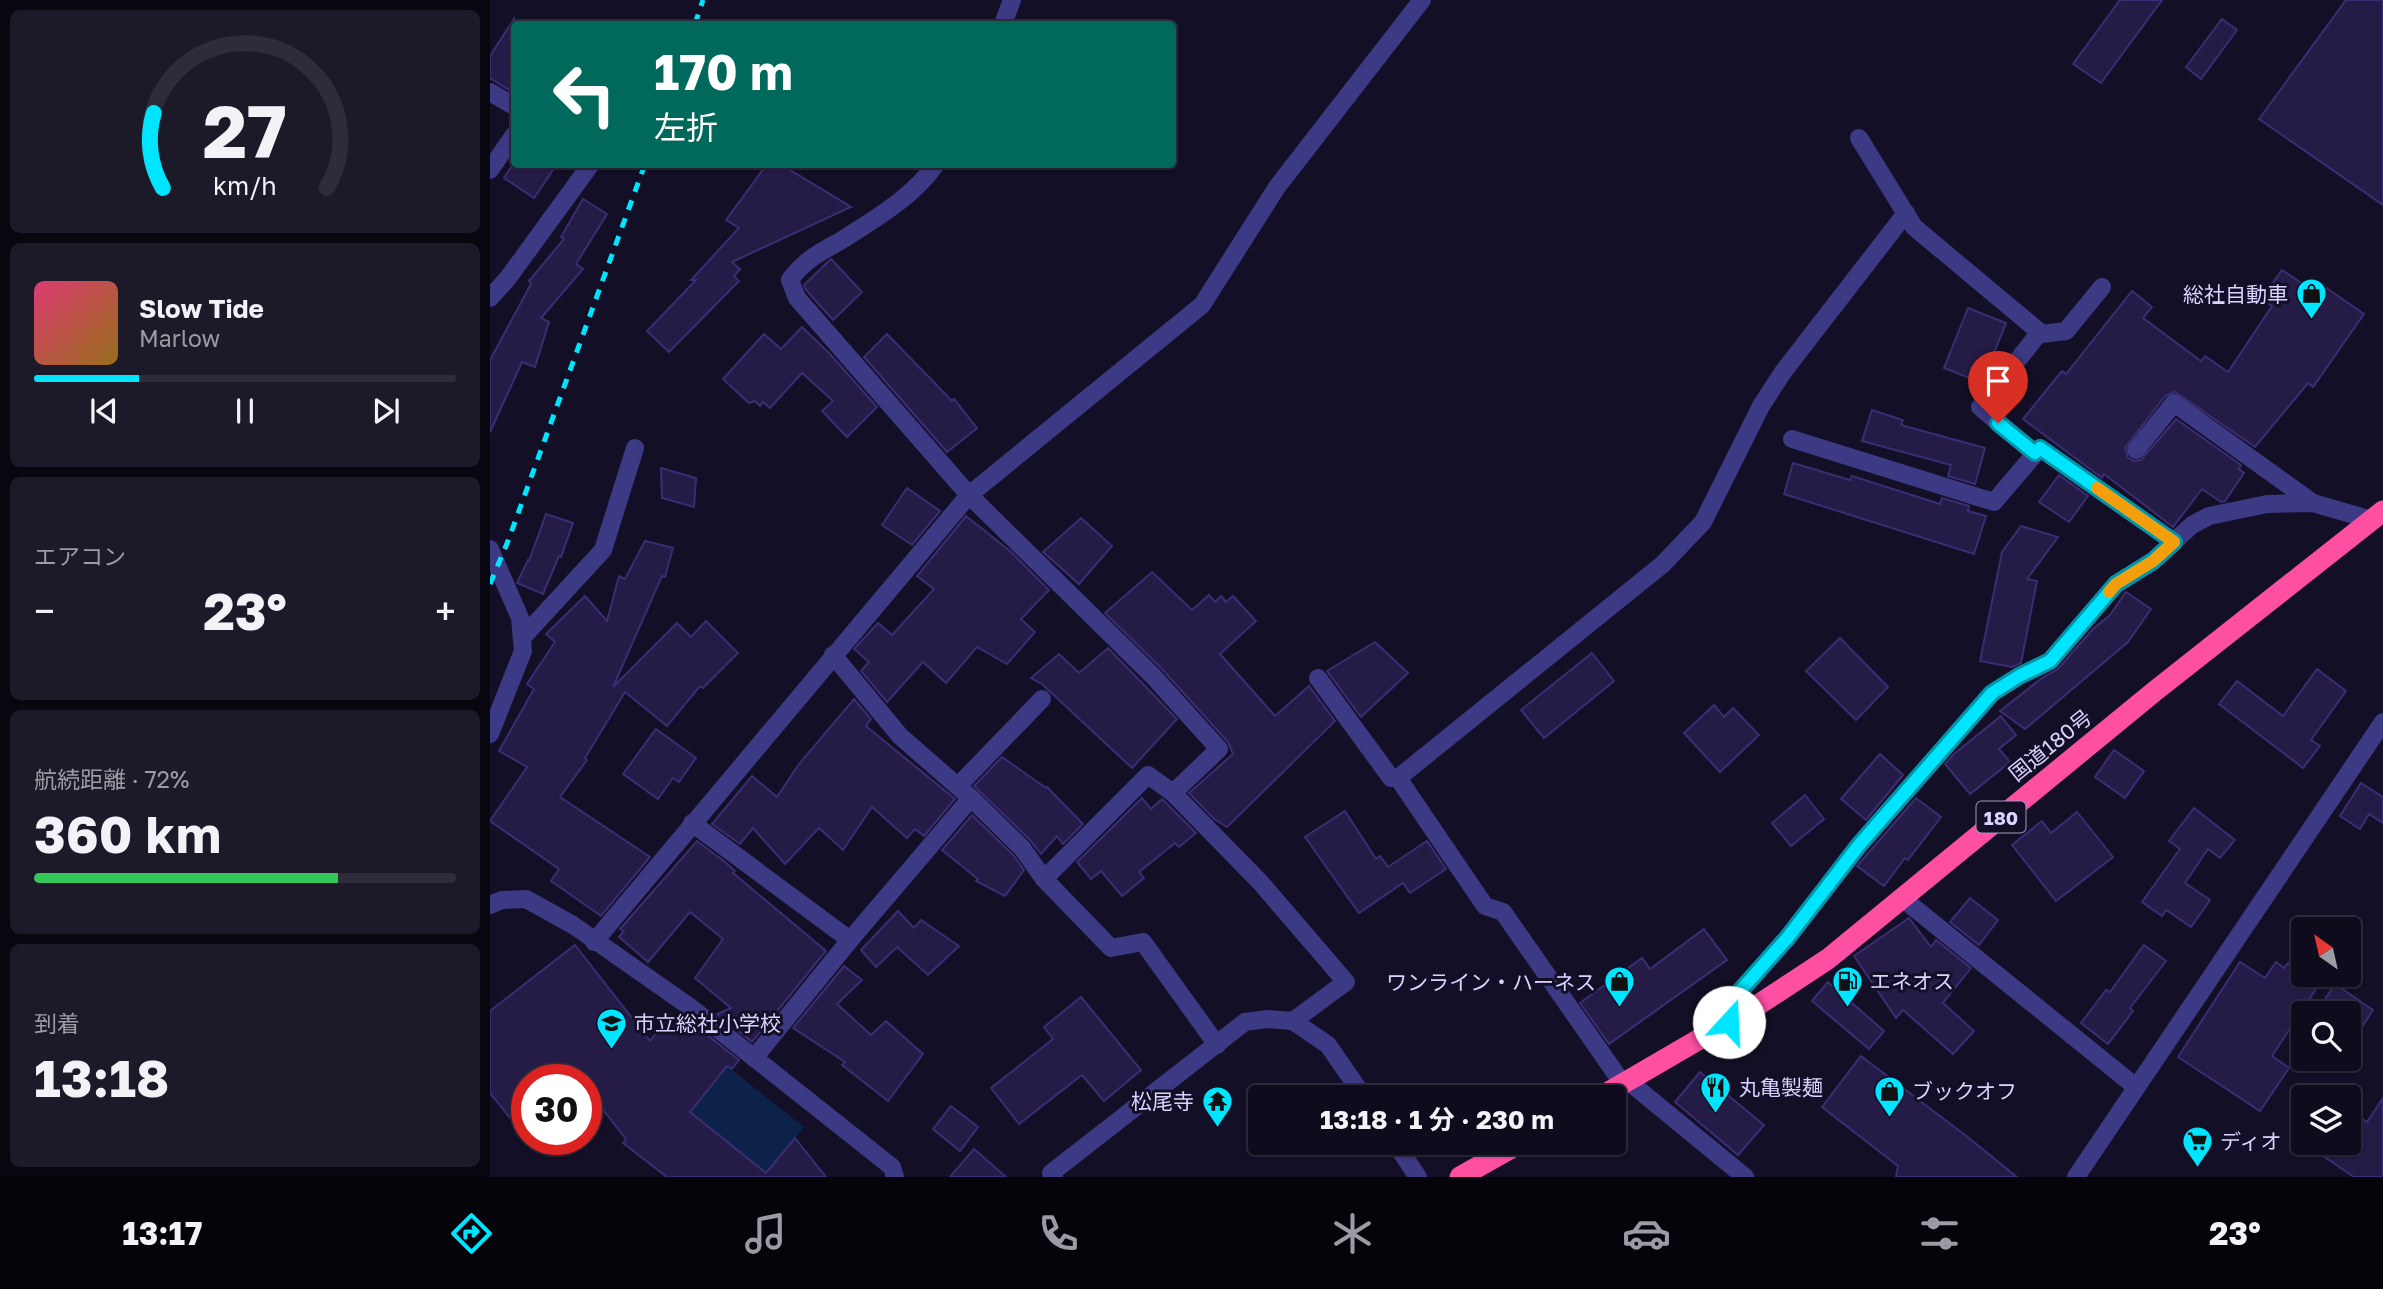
<!DOCTYPE html>
<html lang="ja">
<meta charset="utf-8">
<style>
:root{--surface:#0e0b1c;--page:#1c1929;--text:#f1f3f6;--muted:#9b9ba3;--line:#2e2b3b;--accent:#00e5ff}
body{margin:0;font-family:"Golos Text","Noto Sans JP",sans-serif;background:var(--page);color:var(--text);height:100vh;display:flex;flex-direction:column;font-size:26px;white-space:nowrap}
*{box-sizing:border-box;margin:0}
p{font-size:23px;color:var(--muted)}
.icon{flex:none;width:38px;height:38px;fill:none;stroke:currentColor;stroke-width:2;stroke-linecap:round;stroke-linejoin:round}
.map{position:relative;flex:1;overflow:hidden}
.panel{display:flex;flex-direction:column;gap:10px;padding:10px;background:#08060f;width:490px}
.panel>*{flex:none}
.hud{position:absolute;left:21px;top:21px;width:665px;height:147px;border-radius:7px;box-shadow:0 2px 5px #0004,0 0 0 2px var(--line);background:#00695c;color:#fff;overflow:hidden}
.needle{width:46px;rotate:326deg}
.tools{position:absolute;left:1801px;top:917px;display:grid;gap:14px}
.tools a{display:grid;place-items:center;width:70px;height:70px;border-radius:7px;background:var(--surface);box-shadow:0 2px 5px #0004,0 0 0 2px var(--line);font-size:35px}
.speed{position:absolute;left:21px;top:1064px;display:flex;gap:14px;font-size:35px;font-weight:700;text-align:center}
.speed>*{display:grid;place-content:center;width:91px;height:91px;border-radius:50%;background:var(--surface);box-shadow:0 2px 5px #0004,0 0 0 2px var(--line);line-height:1}
.speed .limit{border:10px solid #d22;background:#fff;color:#111}
.pin{position:absolute;display:grid;place-items:center;width:60px;height:60px;color:#fff;margin:-72px -30px;border-radius:50% 50% 50% 0;rotate:-45deg;box-shadow:0 0 7px #0007}
.pin .icon{rotate:45deg}
.me{position:absolute;width:77px;margin:-38px;rotate:20deg;stroke-linejoin:round;filter:drop-shadow(0 0 5px #0008)}
.turn{display:flex;align-items:center;gap:24px;height:147px;padding:0 28px;font-size:32px}
.turn .icon{width:91px;height:91px;stroke-width:2.5}
.turn b{display:block;font-size:49px;line-height:60px}
.big{font-size:52px;font-weight:700;line-height:1.1}
.panel .widget{flex:1;display:flex;flex-direction:column;justify-content:center;gap:10px;min-width:0;padding:0 24px;border-radius:10px;background:var(--page)}
.panel .dial{align-items:center;gap:0}
.dial svg{height:182px;overflow:visible;fill:none;stroke:var(--line);stroke-width:7;stroke-linecap:round;text-anchor:middle}
.dial text{fill:var(--text);stroke:none}
.song{display:flex;align-items:center;gap:21px}
.cover{width:84px;height:84px;border-radius:10px;background:linear-gradient(135deg,hsl(340 70% 55%),hsl(40 70% 35%))}
.played{height:7px;border-radius:4px;background:linear-gradient(90deg,var(--accent) 25%,var(--line) 25%)}
.keys{display:flex;justify-content:space-around;direction:ltr}
.heat{display:flex;justify-content:space-between;align-items:center;font-size:38px;direction:ltr}
.charge{height:10px;border-radius:5px;background:linear-gradient(90deg,#34c759 72%,var(--line) 0)}
.trip{position:absolute;left:758px;top:1085px;width:378px;height:70px;border-radius:7px;background:var(--surface);box-shadow:0 2px 5px #0004,0 0 0 2px var(--line);font-weight:700;line-height:70px;text-align:center}
.menu{display:flex;height:112px;justify-content:space-around;align-items:center;background:#06040b;color:var(--muted)}
.menu .icon{width:49px;height:49px}
.menu .current{color:var(--accent)}
.menu b{font-size:32px;color:var(--text)}
main{display:flex;flex:1;min-height:0}
.map>svg:first-child{display:block}
.water{fill:#0c2248}
.building{fill:#241b47;stroke:#3b2d73;stroke-width:2}
.lines{fill:none;stroke-linecap:round;stroke-linejoin:round}
.minor{stroke:#3d3a85;stroke-width:18}
.highway{stroke:#ff4fa3;stroke-width:21}
.rail{stroke:#00e5ff;stroke-width:5;stroke-dasharray:10 9;stroke-linecap:butt}
.route-casing{stroke:#0095a6;stroke-width:18}
.route{stroke:#00e5ff;stroke-width:12}
.slow{stroke:#f59e0b;stroke-width:12}
.labels{text-anchor:middle;dominant-baseline:central;stroke-width:6;stroke-linejoin:round;paint-order:stroke}
.shield{fill:#130f26;stroke:#9e99be;stroke-width:2}
.shield-label{font-size:19px;font-weight:bold;fill:#d9d4ff}
.poi-label{font-size:21px;fill:#d9d4ff;stroke:#130f26;text-anchor:start}
.street-label{font-size:21px;fill:#d9d4ff;stroke:#130f26}
</style>
<main>
<section class="panel">
<div class="widget dial"><svg viewBox="0 0 100 80">
<path d="M14 69A42 42 0 1 1 86 69"/>
<path d="M14 69A42 42 0 0 1 10 36" stroke="#00e5ff"/>
<text x="50" y="56" font-size="32" font-weight="700">27</text>
<text x="50" y="72" font-size="11">km/h</text>
</svg></div>
<div class="widget">
<div class="song"><i class="cover"></i><div><b>Slow Tide</b><p>Marlow</p></div></div>
<div class="played"></div>
<div class="keys"><svg class="icon" aria-label="previous" viewBox="0 0 24 24"><path d="M18 5L8 12l10 7zM5 5v14"/></svg><svg class="icon" aria-label="pause" viewBox="0 0 24 24"><path d="M8 5v14M16 5v14"/></svg><svg class="icon" aria-label="next" viewBox="0 0 24 24"><path d="M6 5l10 7-10 7zM19 5v14"/></svg></div>
</div>
<div class="widget"><p>エアコン</p>
<div class="heat"><a>−</a><b class="big">23°</b><a>+</a></div>
</div>
<div class="widget"><p>航続距離 · 72%</p><b class="big">360 km</b><div class="charge"></div></div>
<div class="widget"><p>到着</p><b class="big">13:18</b></div>
</section>
<div class="map">
<svg width="1893" height="1177" viewBox="0 0 1893 1177">
<rect width="100%" height="100%" fill="#130f26"/>
<polygon class="water" points="237,1066 314,1127 276,1173 200,1112"/>
<g class="building">
<polygon points="1630,0 1672,0 1611,83 1583,64"/>
<polygon points="1856,0 1893,0 1893,205 1769,119"/>
<polygon points="24,19 24,93 0,78 0,56"/>
<polygon points="1732,19 1747,30 1711,79 1696,67"/>
<polygon points="23,164 67,164 44,198 14,178"/>
<polygon points="277,164 290,164 361,207 242,262 250,269 244,276 249,281 179,352 157,331 206,280 201,280 249,228 236,220"/>
<polygon points="93,199 117,214 86,264 93,269 51,318 59,322 45,367 32,362 0,432 0,360 41,284 39,281 74,239 71,237"/>
<polygon points="341,259 372,292 343,320 316,290 314,285"/>
<polygon points="1792,270 1816,286 1822,278 1874,314 1823,387 1818,383 1765,447 1685,392 1675,396 1635,448 1638,458 1644,461 1651,460 1686,419 1751,465 1749,469 1754,473 1735,501 1731,502 1712,489 1683,527 1614,474 1612,478 1533,419 1572,371 1576,374 1642,291 1662,307 1653,318 1711,361 1715,356 1738,372 1782,306 1772,299"/>
<polygon points="1478,308 1516,323 1492,383 1454,368"/>
<polygon points="312,327 340,354 387,407 357,437 332,411 343,401 312,373 280,408 273,402 270,406 265,401 259,403 233,379 274,334 291,349"/>
<polygon points="397,334 462,401 464,399 487,428 457,452 374,357"/>
<polygon points="1382,410 1413,420 1411,425 1495,448 1485,484 1458,476 1461,465 1372,441"/>
<polygon points="1303,463 1360,480 1362,476 1450,504 1452,498 1479,506 1478,511 1496,516 1484,554 1294,494"/>
<polygon points="171,468 206,478 204,507 172,498"/>
<polygon points="1569,475 1598,496 1579,522 1549,502"/>
<polygon points="417,488 450,511 422,545 392,525"/>
<polygon points="56,514 83,523 71,557 69,556 53,594 27,583 38,560 39,561"/>
<polygon points="476,516 520,551 559,590 531,619 545,632 517,664 487,647 456,683 433,662 397,702 371,671 379,662 364,649 388,623 402,635 444,589 427,576"/>
<polygon points="591,518 622,546 589,584 553,552"/>
<polygon points="1531,526 1568,537 1537,579 1547,581 1531,663 1522,667 1490,661 1512,552"/>
<polygon points="155,541 183,548 175,577 172,576 123,687 187,623 201,637 216,621 248,653 213,688 210,686 177,726 135,692 95,758 97,760 70,797 160,857 111,916 61,881 69,869 0,821 37,767 9,751 44,689 37,684 65,642 56,634 95,596 117,621 129,576 135,579"/>
<polygon points="662,572 702,610 719,595 725,602 731,596 736,602 743,596 766,621 730,654 785,716 819,686 845,721 737,827 724,819 699,793 743,754 738,742 671,668 615,613"/>
<polygon points="1636,592 1661,609 1638,642 1535,729 1510,711 1552,678 1568,669 1603,629 1620,615"/>
<polygon points="1350,638 1398,687 1366,720 1316,671"/>
<polygon points="885,642 918,673 871,717 837,671"/>
<polygon points="618,648 687,719 642,768 553,685 541,678 569,654 589,673"/>
<polygon points="1102,653 1124,681 1054,738 1031,710"/>
<polygon points="1827,669 1856,691 1821,740 1830,746 1813,768 1729,704 1747,681 1793,716"/>
<polygon points="364,699 381,719 376,726 465,799 434,836 425,829 417,838 382,807 353,850 329,828 295,864 263,828 250,844 222,824 262,776 287,797 309,764"/>
<polygon points="1224,705 1234,717 1243,708 1269,735 1230,772 1194,733"/>
<polygon points="1511,716 1526,735 1509,749 1520,762 1480,794 1455,764 1464,754"/>
<polygon points="166,729 206,758 189,782 183,778 168,799 133,774"/>
<polygon points="1624,750 1654,771 1635,798 1605,777"/>
<polygon points="1390,754 1413,775 1376,820 1351,799"/>
<polygon points="512,757 556,788 557,787 593,824 573,844 567,836 551,854 540,840 484,786"/>
<polygon points="1871,783 1893,797 1893,823 1879,814 1870,829 1850,816"/>
<polygon points="1315,795 1334,819 1301,846 1282,823"/>
<polygon points="652,798 661,809 672,799 706,833 689,847 685,843 649,872 654,878 632,896 611,871 601,879 587,862"/>
<polygon points="1426,798 1451,817 1418,860 1415,858 1394,886 1367,866"/>
<polygon points="1704,808 1745,840 1730,858 1718,849 1695,883 1720,900 1701,927 1676,910 1672,916 1652,902 1690,849 1679,841"/>
<polygon points="855,811 886,859 890,856 898,867 937,841 956,869 920,893 913,883 869,913 815,837"/>
<polygon points="1587,812 1623,857 1566,901 1522,845 1552,821 1561,833"/>
<polygon points="482,815 523,855 534,870 515,896 486,881 488,879 452,850"/>
<polygon points="207,841 235,862 245,871 243,873 336,951 262,1042 227,1014 241,1008 205,978 233,939 200,912 158,962 129,937 134,931 130,929"/>
<polygon points="1480,898 1508,920 1489,945 1460,922"/>
<polygon points="408,911 424,928 431,920 469,946 438,975 407,947 386,967 371,950"/>
<polygon points="1419,918 1441,947 1446,940 1481,968 1453,1003 1484,1031 1463,1054 1413,1010 1406,1018 1364,956"/>
<polygon points="1214,929 1237,960 1119,1044 1090,1003 1152,958 1160,969"/>
<polygon points="85,945 160,1041 181,1015 195,1026 202,1023 249,1060 242,1069 237,1066 200,1112 276,1173 305,1138 336,1177 177,1177 133,1143 136,1139 96,1088 96,1080 37,1080 37,1139 0,1093 0,1011"/>
<polygon points="1654,945 1676,961 1640,1008 1643,1011 1618,1044 1591,1023 1616,990 1620,992"/>
<polygon points="1750,962 1775,978 1786,962 1794,968 1798,963 1813,972 1813,975 1830,983 1782,1056 1799,1068 1770,1111 1688,1057"/>
<polygon points="354,966 372,980 347,1004 381,1035 396,1021 433,1054 398,1101 352,1065 355,1062 303,1028"/>
<polygon points="1338,982 1394,1031 1379,1049 1322,1001"/>
<polygon points="1845,984 1883,1010 1870,1030 1858,1022 1858,1013 1845,1013 1832,1004"/>
<polygon points="591,997 651,1070 614,1101 592,1075 529,1124 501,1088 563,1039 554,1027"/>
<polygon points="1371,1056 1475,1135 1527,1177 1406,1177 1408,1166 1332,1107"/>
<polygon points="1210,1072 1274,1125 1248,1155 1185,1102"/>
<polygon points="1893,1098 1893,1177 1864,1177 1814,1143 1858,1143 1858,1109 1877,1122"/>
<polygon points="461,1106 488,1127 470,1151 443,1129"/>
<polygon points="484,1149 516,1177 460,1177"/>
</g>
<g class="lines">
<g class="minor">
<polyline points="513,24 522,0"/>
<polyline points="0,92 24,106"/>
<polyline points="1369,138 1424,227 1552,334 1576,331 1612,287"/>
<path d="M446 164C423 197 385 219 352 240 331 252 314 260 300 280L307 298 479 495 663 676 729 749 683 793 770 882 856 982 803 1021 838 1045 874 1097"/>
<polyline points="0,170 24,135"/>
<polyline points="0,298 18,278 101,164"/>
<polyline points="1302,439 1504,502 1550,448 1684,542"/>
<polyline points="1646,450 1684,403 1823,503"/>
<polyline points="1545,453 1490,407 1550,332"/>
<polyline points="0,549 30,618 33,651 0,734"/>
<polyline points="32,638 113,550 145,448"/>
<polyline points="343,655 410,736 481,798 532,848 554,879 621,948 653,942 727,1045"/>
<polyline points="828,678 901,778 908,778"/>
<polyline points="468,786 552,699"/>
<polyline points="202,823 360,940"/>
<polyline points="554,879 658,775 683,793"/>
<polyline points="1412,898 1646,1087"/>
<polyline points="0,905 12,900 36,899 83,925 200,1007 402,1167 405,1177"/>
<polyline points="104,942 479,495 712,305 787,187 932,0"/>
<polyline points="1239,1022 1243,1000 1298,937 1369,845 1502,693 1529,676 1560,661 1626,584 1663,561 1702,525 1719,516 1777,504 1823,503 1882,520"/>
<polyline points="264,1058 360,940 481,798"/>
<polyline points="1138,1081 1255,1177"/>
<polyline points="1133,1084 1013,912 995,906 908,778 1173,564 1213,522 1271,406 1293,372 1416,213"/>
<polyline points="905,1143 928,1177"/>
<polyline points="564,1177 561,1173 755,1022 777,1019 803,1021"/>
<polyline points="1586,1177 1893,722"/>
</g>
<g class="highway">
<polyline points="1110,1097 1268,1005 1338,959 1665,691 1893,511"/>
<polyline points="970,1177 1030,1143"/>
</g>
<g class="rail">
<polyline points="205,24 213,0"/>
<polyline points="0,584 18,541 155,164"/>
</g>
</g>
<g class="lines">
<defs>
<polyline id="route" points="1239,1022 1242,1000 1298,937 1369,845 1502,693 1529,676 1560,661 1626,584 1663,561 1684,542 1550,448 1545,453 1508,423"/>
</defs>
<use href="#route" class="route-casing"/>
<use href="#route" class="route"/>
<polyline class="slow" points="1607,488 1684,542 1663,561 1626,584 1619,592"/>
</g>
<defs>
<symbol id="shop-pin" viewBox="-11 -11 22 30"><path d="M0 17L-7.5 6A9.5 9.5 0 1 1 7.5 6Z" fill="#00e5ff" stroke="#130f26"/><path d="M-5-2.5h2.3a2.7 3.5 0 0 1 5.4 0H5L5.5 6h-11ZM-1.5-2.5h3a1.5 2.3 0 0 0-3 0Z" fill="#111"/></symbol>
<symbol id="fuel-pin" viewBox="-11 -11 22 30"><path d="M0 17L-7.5 6A9.5 9.5 0 1 1 7.5 6Z" fill="#00e5ff" stroke="#130f26"/><path d="M-5.5-6h7V0h2V4h1.3V-2.5L3-4.5l.8-.8L6-3V5H2.5V1h-1V6h-7ZM-4.2-4.7v3.2H.2V-4.7Z" fill="#111"/></symbol>
<symbol id="school-pin" viewBox="-11 -11 22 30"><path d="M0 17L-7.5 6A9.5 9.5 0 1 1 7.5 6Z" fill="#00e5ff" stroke="#130f26"/><path d="M0-5L7-2L0 1L-7-2ZM-4 1L0 2.5L4 1V4Q0 6-4 4Z" fill="#111"/></symbol>
<symbol id="restaurant-pin" viewBox="-11 -11 22 30"><path d="M0 17L-7.5 6A9.5 9.5 0 1 1 7.5 6Z" fill="#00e5ff" stroke="#130f26"/><path d="M-5-6h1v4h1v-4h1v4h1v-4h1v5L-1.5 .5V6h-2V.5L-5-1ZM5-6V6H3V1.5H1.5Q1.5-4 5-6Z" fill="#111"/></symbol>
<symbol id="temple-pin" viewBox="-11 -11 22 30"><path d="M0 17L-7.5 6A9.5 9.5 0 1 1 7.5 6Z" fill="#00e5ff" stroke="#130f26"/><path d="M0-6L5-2H3V0L6.5 2.5H4V6H1.5V3h-3V6H-4V2.5H-6.5L-3 0V-2H-5Z" fill="#111"/></symbol>
<symbol id="supermarket-pin" viewBox="-11 -11 22 30"><path d="M0 17L-7.5 6A9.5 9.5 0 1 1 7.5 6Z" fill="#00e5ff" stroke="#130f26"/><path d="M-6-5.5h2.5l.6 2H6L4.5 2H-2.5L-4.4-4H-6ZM-1.5 3.2a1.3 1.3 0 1 0 .1 0ZM3 3.2a1.3 1.3 0 1 0 .1 0Z" fill="#111"/></symbol>
</defs>
<g fill-rule="evenodd">
<use href="#shop-pin" x="1804" y="276" width="35" height="47"/>
<use href="#fuel-pin" x="1340" y="964" width="35" height="47"/>
<use href="#shop-pin" x="1112" y="964" width="35" height="47"/>
<use href="#school-pin" x="104" y="1006" width="35" height="47"/>
<use href="#restaurant-pin" x="1208" y="1070" width="35" height="47"/>
<use href="#shop-pin" x="1382" y="1074" width="35" height="47"/>
<use href="#temple-pin" x="710" y="1084" width="35" height="47"/>
<use href="#supermarket-pin" x="1690" y="1124" width="35" height="47"/>
</g>
<g class="labels">
<rect class="shield" x="1486.5" y="801.5" width="49" height="31" rx="5"/>
<g class="shield-label">
<text x="1511" y="817">180</text>
</g>
<g class="poi-label">
<text x="1798" y="294" text-anchor="end">総社自動車</text>
<text x="1380" y="981">エネオス</text>
<text x="1106" y="982" text-anchor="end">ワンライン・ハーネス</text>
<text x="144" y="1023">市立総社小学校</text>
<text x="1249" y="1087">丸亀製麺</text>
<text x="1422" y="1091">ブックオフ</text>
<text x="704" y="1101" text-anchor="end">松尾寺</text>
<text x="1730" y="1141">ディオ</text>
</g>
<g class="street-label">
<text transform="translate(1560 745) rotate(-39)">国道180号</text>
</g>
</g>
</svg>
<div class="tools">
<a><svg class="needle" viewBox="-14 -14 28 28"><path d="M0-13l5 13h-10z" fill="#e53935"/><path d="M0 13l5-13h-10z" fill="#9b9ba3"/></svg></a>
<a><svg class="icon" aria-label="search" viewBox="0 0 24 24"><circle cx="10" cy="10" r="6"/><path d="M15 15l6 6"/></svg></a>
<a><svg class="icon" aria-label="layers" viewBox="0 0 24 24"><path d="M12 4l9 5-9 5-9-5zM3 14l9 5 9-5"/></svg></a>
</div>
<div class="speed"><div class="limit">30</div></div>
<div class="pin" style="left:1508px;top:423px;background:#d93025"><svg class="icon" aria-label="arrive" viewBox="0 0 24 24"><path d="M6 21V4h12l-3 4 3 4H6"/></svg></div>
<svg class="me" style="left:1239px;top:1022px" viewBox="-20 -20 40 40"><circle r="19" fill="#fff"/><path d="M0-13L10 11 0 6-10 11z" fill="#00e5ff"/></svg>
<div class="trip">13:18 · 1 分 · 230 m</div>
<div class="hud">
<div class="turn"><svg class="icon" aria-label="left" viewBox="0 0 24 24"><path d="M17 20v-9H6M10 6l-5 5 5 5"/></svg><div><b>170 m</b>左折</div></div>
</div>
</div>
</main>
<nav class="menu">
<b>13:17</b>
<svg class="icon current" aria-label="directions" viewBox="0 0 24 24"><path d="M12 3l9 9-9 9-9-9zM9 14v-3h6M13 9l2 2-2 2"/></svg>
<svg class="icon" aria-label="music" viewBox="0 0 24 24"><path d="M9 18V5l10-2v13"/><circle cx="6" cy="18" r="3"/><circle cx="16" cy="16" r="3"/></svg>
<svg class="icon" aria-label="phone" viewBox="0 0 24 24"><path d="M5 4h4l2 5-3 2q2 4 5 5l2-3 5 2v4C11 20 4 13 5 4z"/></svg>
<svg class="icon" aria-label="climate" viewBox="0 0 24 24"><path d="M12 3v18M4 7l16 10M4 17L20 7"/></svg>
<svg class="icon" aria-label="car" viewBox="0 0 24 24"><path d="M5 17H2v-5l4-1 3-4h7l3 4 3 1v5h-3M9 17h6M6 11h13"/><circle cx="7" cy="17" r="2"/><circle cx="17" cy="17" r="2"/></svg>
<svg class="icon" aria-label="filters" viewBox="0 0 24 24"><path d="M4 7h16M4 17h16"/><circle cx="9" cy="7" r="2"/><circle cx="15" cy="17" r="2"/></svg>
<b>23°</b>
</nav>
